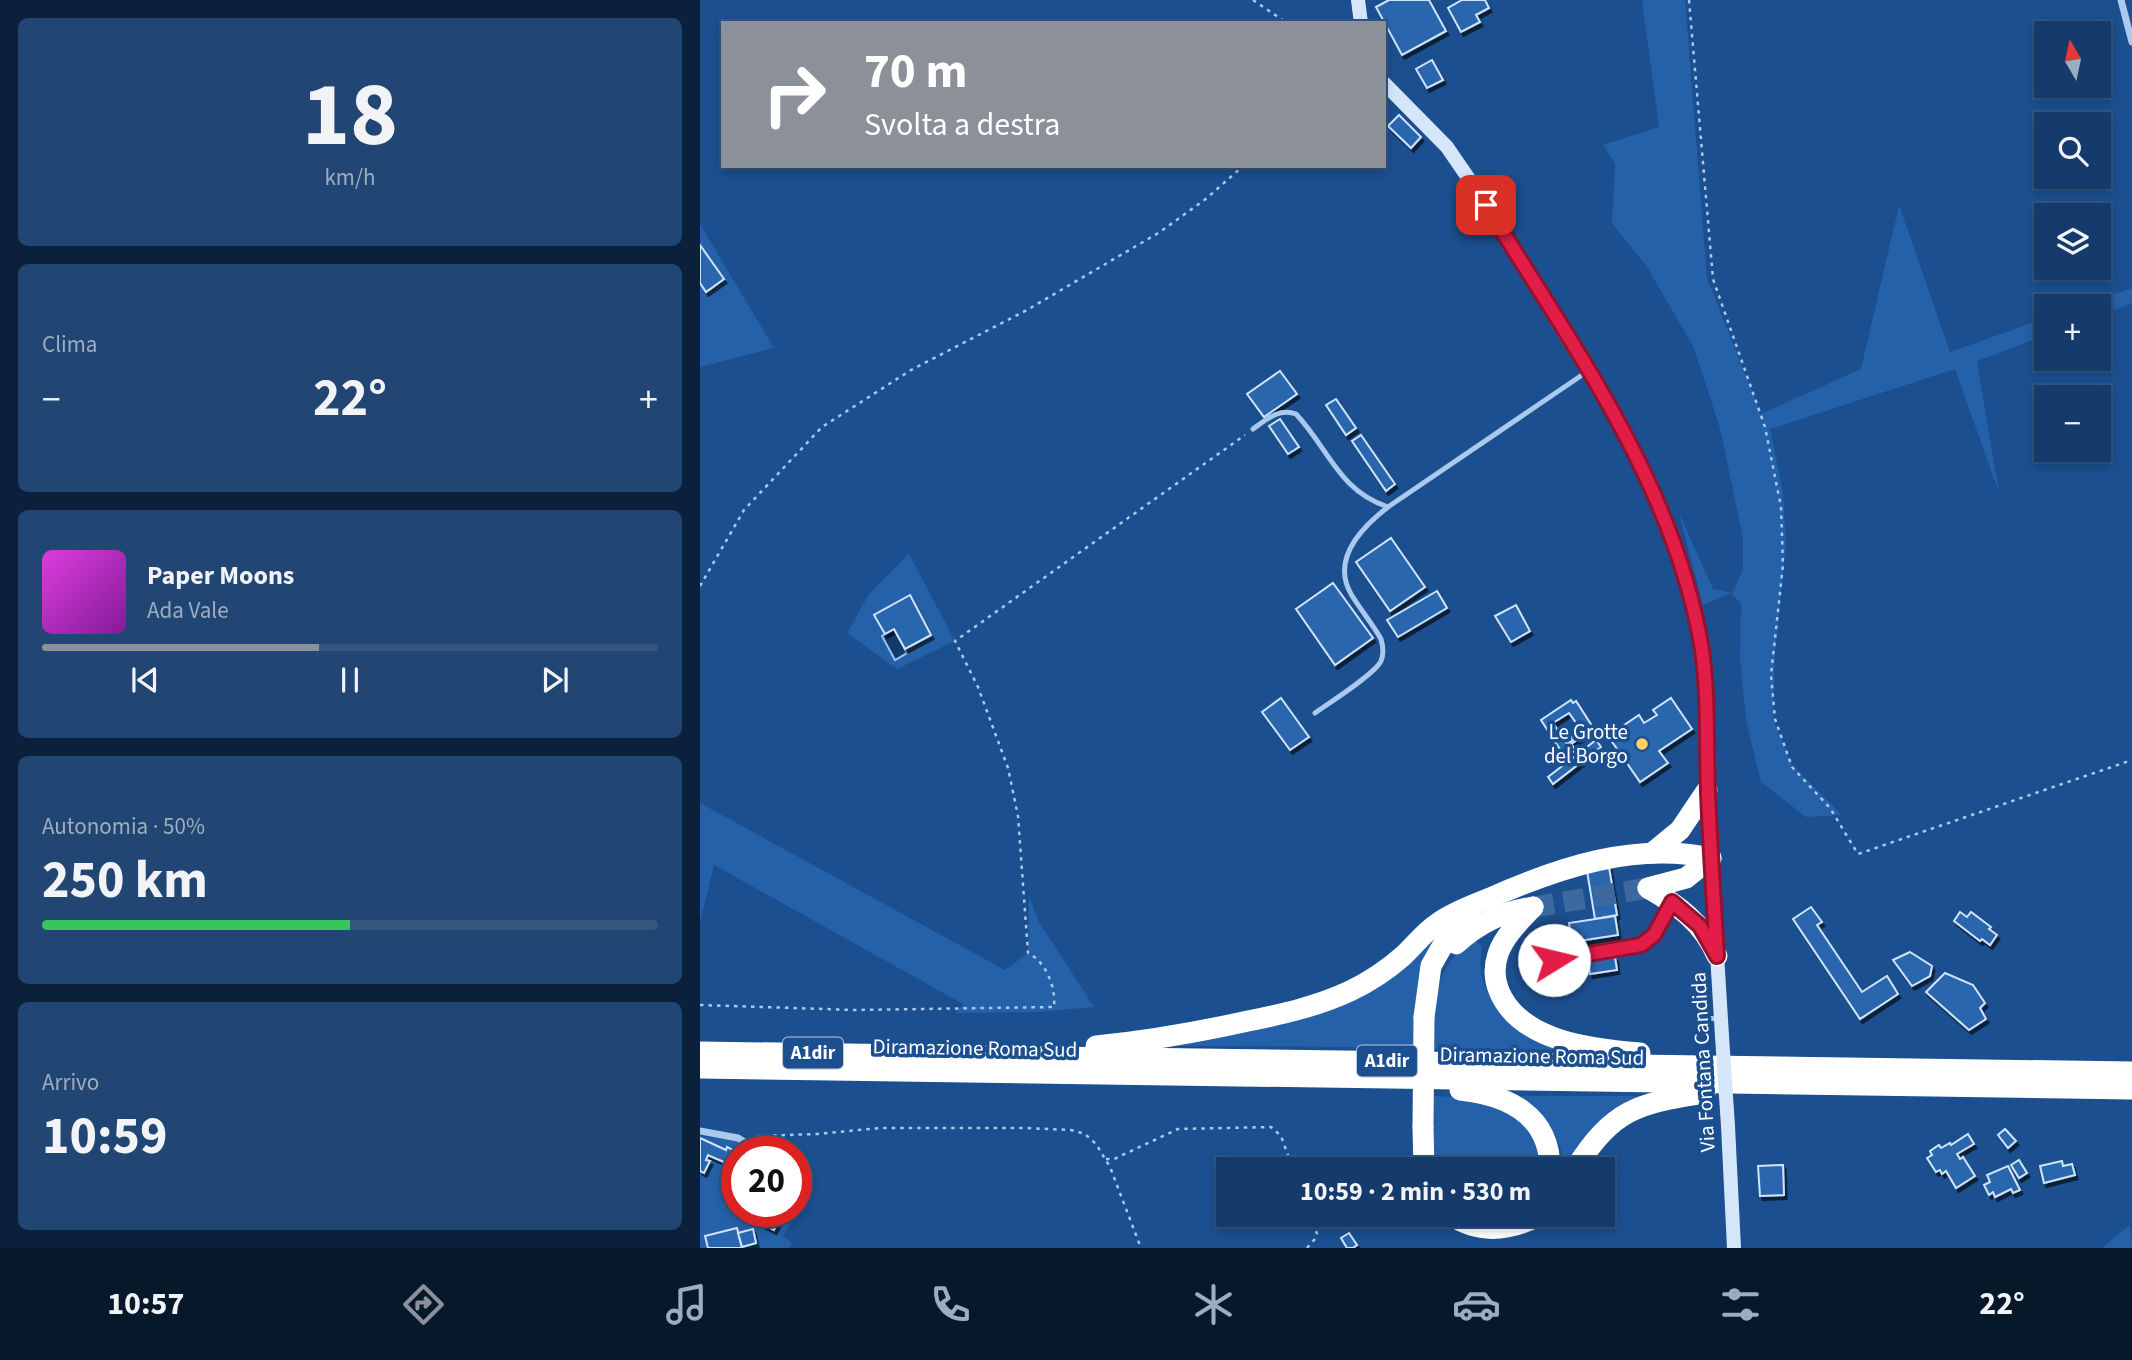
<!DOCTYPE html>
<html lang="it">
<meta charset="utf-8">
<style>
:root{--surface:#143b6b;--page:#214673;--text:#f1f3f6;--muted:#9dadc1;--line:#33557e;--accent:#8c9099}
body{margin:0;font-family:"Source Sans 3",sans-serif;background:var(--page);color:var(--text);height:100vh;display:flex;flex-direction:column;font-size:26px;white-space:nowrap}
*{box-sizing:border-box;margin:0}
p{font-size:23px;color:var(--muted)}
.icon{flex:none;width:38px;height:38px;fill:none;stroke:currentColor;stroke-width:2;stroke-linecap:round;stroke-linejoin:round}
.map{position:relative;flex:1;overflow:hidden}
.details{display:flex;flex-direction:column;gap:18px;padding:18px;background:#0b203b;width:700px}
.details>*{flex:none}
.hud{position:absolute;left:21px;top:21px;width:665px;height:147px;border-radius:0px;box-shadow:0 4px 10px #0003,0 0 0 2px var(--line);background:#8c9099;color:#fff;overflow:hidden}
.needle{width:46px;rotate:351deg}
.tools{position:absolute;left:1334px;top:21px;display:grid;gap:14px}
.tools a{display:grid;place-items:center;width:77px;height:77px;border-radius:0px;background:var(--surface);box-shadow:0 4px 10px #0003,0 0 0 2px var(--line);font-size:35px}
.speed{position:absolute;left:21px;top:1136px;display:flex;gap:14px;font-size:35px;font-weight:700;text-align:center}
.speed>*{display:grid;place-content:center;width:91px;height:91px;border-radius:50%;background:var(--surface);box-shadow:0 4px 10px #0003,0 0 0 2px var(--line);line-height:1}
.speed .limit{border:10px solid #d22;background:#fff;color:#111}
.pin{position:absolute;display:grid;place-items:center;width:60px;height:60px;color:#fff;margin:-30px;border-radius:14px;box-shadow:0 4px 10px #0006}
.me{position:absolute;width:77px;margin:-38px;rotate:81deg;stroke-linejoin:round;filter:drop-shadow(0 0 5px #0008)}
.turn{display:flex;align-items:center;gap:24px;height:147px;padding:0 28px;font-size:32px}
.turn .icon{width:91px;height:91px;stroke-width:2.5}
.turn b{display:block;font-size:49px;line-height:60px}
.big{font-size:52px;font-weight:700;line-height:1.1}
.details .card{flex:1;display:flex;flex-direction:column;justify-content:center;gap:10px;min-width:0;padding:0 24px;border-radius:10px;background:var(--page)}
.details .dial{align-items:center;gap:0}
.dial b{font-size:91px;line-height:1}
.song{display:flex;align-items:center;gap:21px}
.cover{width:84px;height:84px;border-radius:10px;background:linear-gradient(135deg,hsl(300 70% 55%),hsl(290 70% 35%))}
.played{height:7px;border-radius:4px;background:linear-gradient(90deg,var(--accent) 45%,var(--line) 45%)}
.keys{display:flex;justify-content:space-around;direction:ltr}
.heat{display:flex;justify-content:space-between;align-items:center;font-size:38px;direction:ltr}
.charge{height:10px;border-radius:5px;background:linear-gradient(90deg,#34c759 50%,var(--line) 0)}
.trip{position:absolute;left:516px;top:1157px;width:399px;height:70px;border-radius:0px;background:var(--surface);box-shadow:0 4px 10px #0003,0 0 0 2px var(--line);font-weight:700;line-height:70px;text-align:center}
.dock{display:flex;height:112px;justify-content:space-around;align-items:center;background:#08182b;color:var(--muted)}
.dock .icon{width:49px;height:49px}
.dock .active{color:var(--accent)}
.dock b{font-size:32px;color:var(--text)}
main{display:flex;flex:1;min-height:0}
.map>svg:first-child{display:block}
.green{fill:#2461a8;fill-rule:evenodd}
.water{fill:#123a6d;stroke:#9cc4f0;stroke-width:2}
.building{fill:#2a66ad;stroke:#cfe3fa;stroke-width:2;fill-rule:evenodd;filter:url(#shadow)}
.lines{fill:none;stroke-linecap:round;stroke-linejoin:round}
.motorway-tunnel{stroke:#3d69a0;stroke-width:21;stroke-dasharray:21 10;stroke-linecap:butt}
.path{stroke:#a9c9ee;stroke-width:2.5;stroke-dasharray:3.5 5;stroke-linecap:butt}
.service{stroke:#a9c9ee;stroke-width:5}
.minor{stroke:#a9c9ee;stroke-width:7}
.secondary{stroke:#d6e6fa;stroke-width:14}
.motorway{stroke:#fff;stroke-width:21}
.secondary-bridge{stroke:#d6e6fa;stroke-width:14}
.motorway-bridge{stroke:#fff;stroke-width:21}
.route-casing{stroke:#92132f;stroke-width:18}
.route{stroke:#e11d48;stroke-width:12}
.poi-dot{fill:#ffd166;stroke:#1b4f8f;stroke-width:2.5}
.labels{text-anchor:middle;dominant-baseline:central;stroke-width:7;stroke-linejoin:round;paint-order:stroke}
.shield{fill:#1b4f8f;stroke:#bbcadd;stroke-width:2}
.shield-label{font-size:19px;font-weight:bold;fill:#fff}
.poi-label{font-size:21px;fill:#fff;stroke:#1b4f8f;text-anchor:end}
.street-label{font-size:21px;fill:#fff;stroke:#1b4f8f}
</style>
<main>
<section class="details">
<div class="card dial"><b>18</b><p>km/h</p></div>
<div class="card"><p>Clima</p>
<div class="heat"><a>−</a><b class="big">22°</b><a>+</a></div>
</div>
<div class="card">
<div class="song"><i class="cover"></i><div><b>Paper Moons</b><p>Ada Vale</p></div></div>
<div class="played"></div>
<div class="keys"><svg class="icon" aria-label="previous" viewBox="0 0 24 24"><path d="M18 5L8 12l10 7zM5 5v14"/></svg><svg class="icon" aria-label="pause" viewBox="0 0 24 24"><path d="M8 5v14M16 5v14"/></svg><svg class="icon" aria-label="next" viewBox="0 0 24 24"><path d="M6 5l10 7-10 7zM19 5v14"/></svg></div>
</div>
<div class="card"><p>Autonomia · 50%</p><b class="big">250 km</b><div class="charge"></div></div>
<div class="card"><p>Arrivo</p><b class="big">10:59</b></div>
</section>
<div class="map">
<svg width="1432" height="1248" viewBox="0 0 1432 1248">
<defs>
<filter id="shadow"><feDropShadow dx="2.5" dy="4" stdDeviation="0" flood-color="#0009"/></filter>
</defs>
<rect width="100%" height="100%" fill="#1b4f8f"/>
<g class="green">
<polygon points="942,0 985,0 1007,278 1061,414 1161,369 1199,205 1250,352 1346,318 1346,335 1277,361 1299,493 1255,369 1070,429 1083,493 1086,545 1075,653 1073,719 1092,765 1142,815 1106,817 1061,782 1046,720 1040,659 1041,604 1032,593 1003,605 979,513 1013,589 1032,593 1043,570 1043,538 1020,428 993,346 947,267 912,223 915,164 903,145 959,127"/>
<polygon points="0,224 74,348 0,367 0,283 6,292 24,279 0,245"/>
<polygon points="1432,288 1432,303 1398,316 1398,306 1379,306"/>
<path d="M209 554 255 641 197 669 147 633 169 594ZM209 596 231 635 205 649 194 629 207 653 182 635 185 634 175 614Z"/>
<polygon points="0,803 305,970 328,953 329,896 339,922 394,1007 338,1012 255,1013 263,1004 14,865 0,922"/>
<path d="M736 936C714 974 716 1005 713 1047L469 1046 593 1017Z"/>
<path d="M776 941 782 946C778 971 782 989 799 1009L862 1050 734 1049C734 1004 731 965 776 941Z"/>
<polygon points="734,1096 772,1098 829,1121 846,1169 733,1169"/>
<path d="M822 1096H945L871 1169H864C861 1138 849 1115 822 1100Z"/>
<polygon points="0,1136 48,1142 64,1151 37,1152 37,1211 96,1211 96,1208 98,1209 83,1237 92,1242 89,1248 0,1248"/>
<polygon points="1430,1225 1432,1248 1403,1248 1404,1246"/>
</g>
<polygon class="water" points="194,629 207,653 195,660 182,636"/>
<g class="building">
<polygon points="689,0 729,0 746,31 702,55 676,7"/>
<polygon points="762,0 785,0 789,8 776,15 780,22 761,32 748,8"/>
<polygon points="732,60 743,80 727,88 716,69"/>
<polygon points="699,115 721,137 711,148 688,126"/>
<polygon points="0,245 24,279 6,292 0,283"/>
<polygon points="580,371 597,394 564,417 547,394"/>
<polygon points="636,399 656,428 646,435 626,405"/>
<polygon points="580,419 599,447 588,454 569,426"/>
<polygon points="661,435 695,484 686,491 652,441"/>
<polygon points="691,538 725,587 690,611 656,562"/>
<polygon points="633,583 673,638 635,665 596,609"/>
<polygon points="737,591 747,608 698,637 687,620"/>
<polygon points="210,595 231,635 205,649 194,629 185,634 174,615"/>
<polygon points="816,605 830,631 811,642 795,616"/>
<polygon points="581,698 609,737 590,750 562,712"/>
<polygon points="971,698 992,729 959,751 968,763 940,782 908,736 939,715 944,723 957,715 953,710"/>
<path d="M871 700 873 703 876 701 894 729 871 744 876 750 865 757 841 720ZM869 713 881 730 871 737 873 740 867 744 853 723Z"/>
<polygon points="896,740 901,747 853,784 848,777"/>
<polygon points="908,861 917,915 895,919 886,865"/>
<polygon points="1111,907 1122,922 1117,925 1162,992 1187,976 1198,994 1160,1019 1093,919"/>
<polygon points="1260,912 1267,917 1271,912 1291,927 1289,929 1297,935 1290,945 1282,939 1280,941 1254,921"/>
<polygon points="915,916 918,935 872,942 869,923"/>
<polygon points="1210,952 1232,966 1230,976 1212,986 1193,960"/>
<polygon points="915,957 917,970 890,974 888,961"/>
<polygon points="1245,973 1273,985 1285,1003 1280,1008 1286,1019 1269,1030 1226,992"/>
<polygon points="1305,1129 1316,1141 1308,1148 1298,1135"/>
<polygon points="1268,1134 1274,1144 1257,1154 1260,1159 1263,1157 1275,1176 1256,1188 1246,1171 1242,1174 1240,1170 1236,1172 1227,1158 1232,1155 1230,1151 1239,1145 1241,1148 1250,1143 1251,1145"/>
<polygon points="0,1138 26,1150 27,1147 37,1152 37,1160 33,1166 8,1155 6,1160 10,1161 4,1173 0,1171"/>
<polygon points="1319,1160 1327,1173 1319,1178 1311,1165"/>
<polygon points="1362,1161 1363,1166 1372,1164 1375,1175 1344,1183 1340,1166"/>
<polygon points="1083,1165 1084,1195 1060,1196 1058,1166"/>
<polygon points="1308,1166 1320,1190 1313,1193 1311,1189 1295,1197 1293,1192 1289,1195 1284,1185 1290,1182 1287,1175"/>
<polygon points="47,1211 84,1211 74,1230 45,1216"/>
<polygon points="37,1228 42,1248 8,1248 5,1236"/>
<polygon points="53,1229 56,1243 42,1247 38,1233"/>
<polygon points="649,1233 657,1245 653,1248 647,1248 641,1238"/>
</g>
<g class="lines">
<polyline class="motorway-tunnel" points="833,907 948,888"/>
<g class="path">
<polyline points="553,0 587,23"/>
<polyline points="989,0 1013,279 1065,427 1081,507 1083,565 1071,675 1075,719 1092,767 1130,808 1158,854 1432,760"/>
<polyline points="0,586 44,510 122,427 211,370 327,310 460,232 507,198 543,166"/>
<path d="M0 1005 155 1010 354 1007C356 987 346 962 328 953L318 816 308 768 278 687 255 641 545 435"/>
<polyline points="56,1136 117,1134 180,1128 325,1128 371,1130 385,1134 396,1144 410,1167 441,1248"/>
<polyline points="406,1159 414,1159 478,1129 571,1127 581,1136 593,1169"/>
<polyline points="607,1248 615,1239 617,1234 611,1214"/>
</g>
<g class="service">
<path d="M553 429C567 419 579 408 596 414 629 449 638 490 688 507"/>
<path d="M615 713C629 703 675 674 681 661 684 654 683 646 681 639 672 623 660 609 651 594 631 559 662 527 688 507L885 373"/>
<polyline points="854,960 941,945 954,935 969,908"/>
<polyline points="999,1018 1021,1019"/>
</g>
<g class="minor">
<polyline points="1421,0 1432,42"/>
<polyline points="0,1131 38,1138 61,1152"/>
</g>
<g class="secondary">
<polyline points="658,0 661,23"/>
<polyline points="684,83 747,147 771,182 914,414 943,468 972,539 986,580 999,636 1006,687 1007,790 1022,1036"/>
<polyline points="1028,1126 1034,1248"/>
</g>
<g class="motorway">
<polyline points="952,853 980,830 1007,790"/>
<path d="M948 888C978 905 1003 923 1017 956"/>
<polyline points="948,888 986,878 1011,858"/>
<path d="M833 907C820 921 804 936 798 954 794 966 794 979 799 991 820 1042 893 1049 940 1053"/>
<path d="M756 944C779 923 802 912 833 907"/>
<polyline points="724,1017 731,966 748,936 772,909"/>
<path d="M396 1046C447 1041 498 1032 548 1021 583 1014 618 1006 650 991 669 982 687 970 703 956 715 945 724 932 738 923 753 912 773 905 790 898 860 867 935 842 1011 858"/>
<polyline points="0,1052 1432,1072"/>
<polyline points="0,1068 1432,1089"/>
<path d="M760 1090C808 1095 850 1115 850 1169"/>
<polyline points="723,1127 724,1169"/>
<path d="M875 1169C913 1109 938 1103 1005 1093"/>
<path d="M749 1214C779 1235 811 1231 842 1214"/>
</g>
<polyline class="secondary-bridge" points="1022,1036 1028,1126"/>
<polyline class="motorway-bridge" points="723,1127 724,1017"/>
</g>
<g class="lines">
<defs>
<path id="route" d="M786 205C871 344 972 480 1001 644 1009 693 1006 743 1008 792 1010 846 1014 901 1017 956L1000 926 972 902 954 935 941 945 854 960"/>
</defs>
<use href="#route" class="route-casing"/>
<use href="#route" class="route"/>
</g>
<circle class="poi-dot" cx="942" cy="744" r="7"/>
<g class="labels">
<g class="shield">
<rect x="83" y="1037.5" width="60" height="31" rx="5"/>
<rect x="657" y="1045.5" width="60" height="31" rx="5"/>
</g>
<g class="shield-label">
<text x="113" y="1053">A1dir</text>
<text x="687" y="1061">A1dir</text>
</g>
<g class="poi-label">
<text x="928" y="732">Le Grotte<tspan x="928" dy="24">del Borgo</tspan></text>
</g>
<g class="street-label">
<text transform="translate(275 1048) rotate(1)">Diramazione Roma Sud</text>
<text transform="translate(842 1056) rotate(1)">Diramazione Roma Sud</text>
<text transform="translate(1003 1062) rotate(-93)">Via Fontana Candida</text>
</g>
</g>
</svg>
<div class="tools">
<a><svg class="needle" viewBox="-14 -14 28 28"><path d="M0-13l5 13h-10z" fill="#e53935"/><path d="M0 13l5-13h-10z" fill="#9dadc1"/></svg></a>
<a><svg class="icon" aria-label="search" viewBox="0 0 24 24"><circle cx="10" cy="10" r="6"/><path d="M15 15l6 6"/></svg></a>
<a><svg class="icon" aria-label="layers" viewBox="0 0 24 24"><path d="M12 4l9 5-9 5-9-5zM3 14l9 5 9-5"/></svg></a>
<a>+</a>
<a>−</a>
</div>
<div class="speed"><div class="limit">20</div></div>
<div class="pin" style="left:786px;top:205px;background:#d93025"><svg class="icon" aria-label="arrive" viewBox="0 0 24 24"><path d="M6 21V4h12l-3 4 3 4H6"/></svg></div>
<svg class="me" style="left:854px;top:960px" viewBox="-20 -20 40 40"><circle r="19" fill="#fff"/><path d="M0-13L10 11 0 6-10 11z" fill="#e11d48"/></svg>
<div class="trip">10:59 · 2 min · 530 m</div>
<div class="hud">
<div class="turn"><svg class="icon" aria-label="right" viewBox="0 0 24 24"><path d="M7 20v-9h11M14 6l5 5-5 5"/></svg><div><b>70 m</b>Svolta a destra</div></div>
</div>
</div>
</main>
<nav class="dock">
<b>10:57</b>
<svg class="icon active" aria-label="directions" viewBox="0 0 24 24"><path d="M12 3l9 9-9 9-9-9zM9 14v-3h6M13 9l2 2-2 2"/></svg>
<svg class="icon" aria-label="music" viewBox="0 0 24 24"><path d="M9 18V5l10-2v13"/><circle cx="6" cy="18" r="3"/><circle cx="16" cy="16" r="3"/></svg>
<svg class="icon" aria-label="phone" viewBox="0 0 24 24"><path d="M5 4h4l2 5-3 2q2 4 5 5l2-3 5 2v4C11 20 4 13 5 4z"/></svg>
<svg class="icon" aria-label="climate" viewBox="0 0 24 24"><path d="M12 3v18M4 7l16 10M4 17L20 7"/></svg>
<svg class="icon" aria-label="car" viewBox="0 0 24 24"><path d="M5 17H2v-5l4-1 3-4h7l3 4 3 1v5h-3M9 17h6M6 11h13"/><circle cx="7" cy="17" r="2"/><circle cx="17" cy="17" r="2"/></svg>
<svg class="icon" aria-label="filters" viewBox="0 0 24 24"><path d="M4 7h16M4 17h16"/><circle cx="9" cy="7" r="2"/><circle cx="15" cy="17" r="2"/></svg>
<b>22°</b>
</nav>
